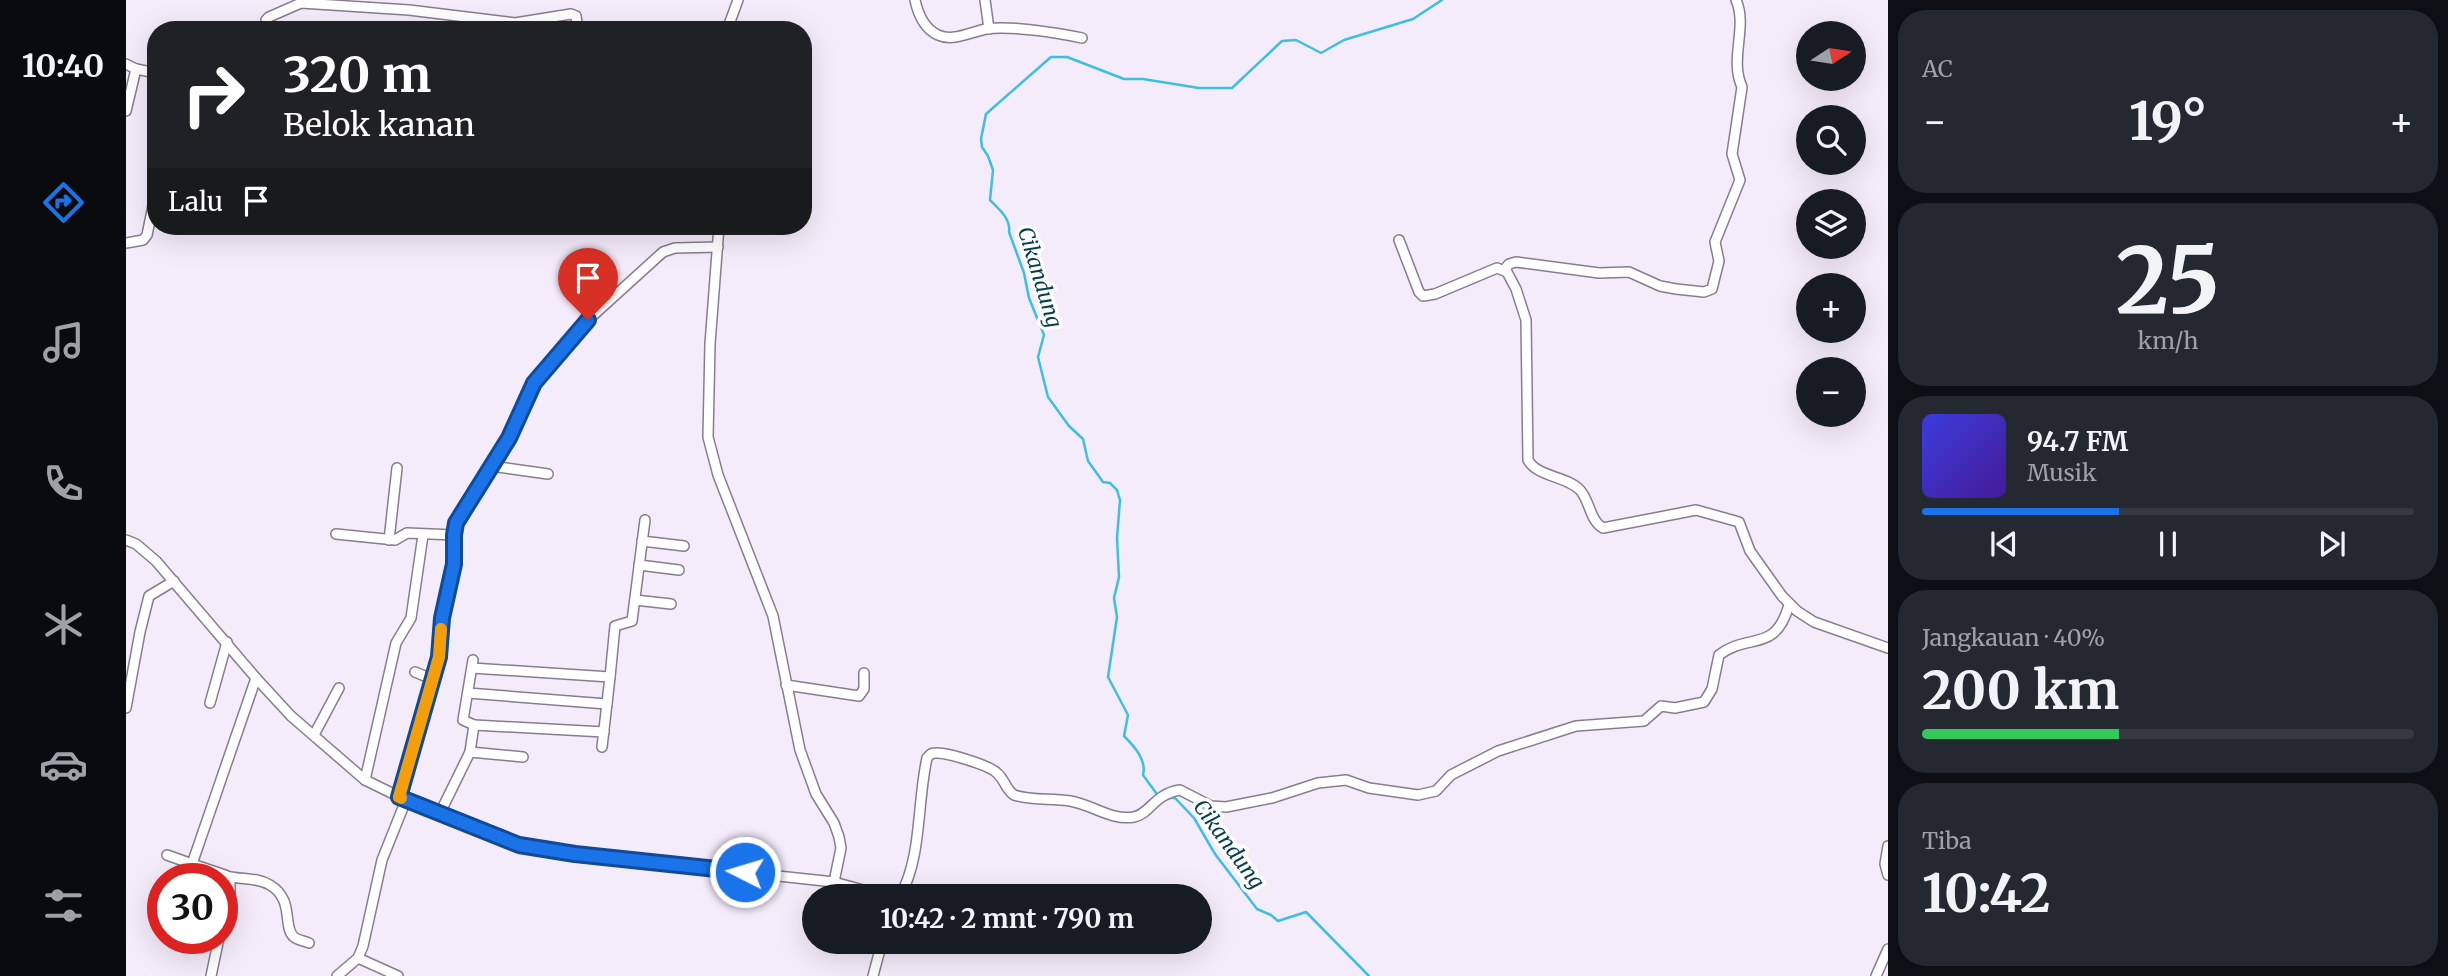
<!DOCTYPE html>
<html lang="id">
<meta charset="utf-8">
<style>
:root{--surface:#171b24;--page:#242831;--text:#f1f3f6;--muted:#9ea1a6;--line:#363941;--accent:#1a73e8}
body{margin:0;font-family:Merriweather,serif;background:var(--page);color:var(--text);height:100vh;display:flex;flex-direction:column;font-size:26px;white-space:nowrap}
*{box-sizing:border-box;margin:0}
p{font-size:23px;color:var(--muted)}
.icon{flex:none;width:38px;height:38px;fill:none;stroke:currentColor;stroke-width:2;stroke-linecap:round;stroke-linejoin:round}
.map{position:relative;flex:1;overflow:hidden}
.details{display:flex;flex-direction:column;gap:10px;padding:10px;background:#0d0f14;width:560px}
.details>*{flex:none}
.top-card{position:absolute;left:21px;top:21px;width:665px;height:214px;border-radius:28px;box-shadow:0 7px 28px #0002;background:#202124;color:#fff;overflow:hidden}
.needle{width:46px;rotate:78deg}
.buttons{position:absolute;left:1670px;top:21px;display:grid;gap:14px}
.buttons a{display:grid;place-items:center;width:70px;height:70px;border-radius:50%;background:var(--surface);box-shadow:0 7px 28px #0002;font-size:35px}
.speed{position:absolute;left:21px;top:863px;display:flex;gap:14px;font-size:35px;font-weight:700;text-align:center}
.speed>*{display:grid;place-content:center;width:91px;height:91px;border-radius:50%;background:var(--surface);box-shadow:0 7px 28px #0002;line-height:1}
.speed .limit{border:10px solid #d22;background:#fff;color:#111}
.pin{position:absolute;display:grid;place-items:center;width:60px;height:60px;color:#fff;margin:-72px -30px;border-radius:50% 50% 50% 0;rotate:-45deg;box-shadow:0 0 7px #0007}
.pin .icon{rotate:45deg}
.me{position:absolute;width:77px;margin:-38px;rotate:275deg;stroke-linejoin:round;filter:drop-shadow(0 0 5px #0008)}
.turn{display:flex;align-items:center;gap:24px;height:147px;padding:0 21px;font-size:32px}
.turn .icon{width:91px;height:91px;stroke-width:2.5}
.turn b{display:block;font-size:49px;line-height:60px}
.then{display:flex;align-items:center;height:66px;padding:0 21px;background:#0003;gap:14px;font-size:26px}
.big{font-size:52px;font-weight:700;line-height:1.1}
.details .card{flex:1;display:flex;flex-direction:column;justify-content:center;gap:10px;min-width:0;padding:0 24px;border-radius:28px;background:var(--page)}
.details .dial{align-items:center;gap:0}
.dial b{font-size:91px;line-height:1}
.song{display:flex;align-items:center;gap:21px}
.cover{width:84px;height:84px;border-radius:10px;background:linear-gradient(135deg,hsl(240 70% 55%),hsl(260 70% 35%))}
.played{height:7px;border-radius:4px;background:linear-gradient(90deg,var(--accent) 40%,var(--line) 40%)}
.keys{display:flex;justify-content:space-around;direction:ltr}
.heat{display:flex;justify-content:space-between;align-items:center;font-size:38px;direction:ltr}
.charge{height:10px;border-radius:5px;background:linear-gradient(90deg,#34c759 40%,var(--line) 0)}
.trip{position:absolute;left:676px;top:884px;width:410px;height:70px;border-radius:35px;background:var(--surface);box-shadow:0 7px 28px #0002;font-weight:700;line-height:70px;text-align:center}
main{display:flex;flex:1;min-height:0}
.tab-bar{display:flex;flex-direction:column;width:126px;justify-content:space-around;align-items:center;background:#090b0e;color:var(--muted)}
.tab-bar .icon{width:49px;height:49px}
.tab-bar .current{color:var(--accent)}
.tab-bar b{font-size:32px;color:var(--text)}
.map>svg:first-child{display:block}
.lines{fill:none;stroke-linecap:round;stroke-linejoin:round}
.stream{stroke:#3cbee5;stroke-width:2.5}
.minor-casing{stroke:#867e8d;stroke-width:12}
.minor{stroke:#fff;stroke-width:9}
.route-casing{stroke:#114b97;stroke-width:18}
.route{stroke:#1a73e8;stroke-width:12}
.slow{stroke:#f59e0b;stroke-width:12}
.labels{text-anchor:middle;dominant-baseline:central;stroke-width:7;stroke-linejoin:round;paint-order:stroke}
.water-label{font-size:21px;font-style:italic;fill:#053f50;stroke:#fff}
</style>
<main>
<nav class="tab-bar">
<b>10:40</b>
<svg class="icon current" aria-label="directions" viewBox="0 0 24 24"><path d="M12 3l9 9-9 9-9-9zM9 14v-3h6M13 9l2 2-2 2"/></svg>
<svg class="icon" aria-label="music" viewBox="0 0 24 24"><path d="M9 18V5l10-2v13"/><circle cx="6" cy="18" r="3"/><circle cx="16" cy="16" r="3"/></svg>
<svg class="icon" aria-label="phone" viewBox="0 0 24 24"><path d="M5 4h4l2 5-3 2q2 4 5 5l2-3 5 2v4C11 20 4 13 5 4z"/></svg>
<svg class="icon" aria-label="climate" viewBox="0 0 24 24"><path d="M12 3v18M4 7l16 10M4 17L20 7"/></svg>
<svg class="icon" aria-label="car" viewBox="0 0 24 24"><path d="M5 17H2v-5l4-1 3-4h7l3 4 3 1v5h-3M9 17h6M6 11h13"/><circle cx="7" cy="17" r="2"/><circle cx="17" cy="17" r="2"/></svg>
<svg class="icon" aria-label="filters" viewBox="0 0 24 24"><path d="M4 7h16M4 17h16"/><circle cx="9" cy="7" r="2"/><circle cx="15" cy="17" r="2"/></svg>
</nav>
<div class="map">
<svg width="1762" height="976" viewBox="0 0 1762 976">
<rect width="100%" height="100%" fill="#f4ebfb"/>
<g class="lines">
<g class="stream">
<path d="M1033 797 1017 775C1021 760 1008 746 998 736L1002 715 982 677 991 617 988 598 993 577 991 538 994 500 991 490 984 483 977 482 962 461 957 439 943 426 922 397 912 357 918 335 903 298 898 273 883 232C885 219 873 209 864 200L867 170 862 156 856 147 855 139 860 114 925 57H941L998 79H1017L1073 88H1106L1156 41 1170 40 1195 53 1218 40 1287 19 1316 0"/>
<polyline points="1042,798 1049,798 1068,818 1089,854 1131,909 1145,915 1152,921 1180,912 1243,976"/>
</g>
<defs>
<g id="minor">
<path d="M789 0C792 14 799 29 812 35 827 42 845 32 860 29 882 25 933 33 956 38"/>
<polyline points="859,0 863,29"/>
<polyline points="141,30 140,20 143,17 175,3 283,10 389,23 445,14 450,16 452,30"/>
<polyline points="601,30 612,0"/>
<polyline points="0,64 10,69 0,111"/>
<polyline points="10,69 30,73"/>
<polyline points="593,226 584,344 582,437 592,475 647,616 674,750 690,794 708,823 713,837 715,848 708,882"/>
<path d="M1273 240 1293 292 1297 296 1309 294 1371 268 1381 272 1390 289 1400 320 1402 460C1411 477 1441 476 1454 490 1464 501 1464 521 1477 528L1570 510 1613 522 1624 551 1656 596 1671 611 1688 622 1762 648"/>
<polyline points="0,243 17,240 21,235 30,191"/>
<path d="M1378 270 1383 264 1390 262 1473 273 1503 272 1534 286 1550 289 1578 292 1586 289 1593 261 1589 242 1614 180 1606 154 1616 87C1603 59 1622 27 1610 0"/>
<polyline points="365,466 422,474"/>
<polyline points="210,534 269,540 281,533 328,535"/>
<polyline points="0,540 10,544 30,561 130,678 165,716 239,780 280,800 393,845 449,854 708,882 759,896"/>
<polyline points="263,540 271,468"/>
<polyline points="516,541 558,546"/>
<polyline points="513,565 553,570"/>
<polyline points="509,600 545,604"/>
<polyline points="346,668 484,677 476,747"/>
<polyline points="289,672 306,679"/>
<polyline points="484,677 489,626 506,621 519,520"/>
<polyline points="660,685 733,696 738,689 738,673"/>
<polyline points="342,693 481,704"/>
<polyline points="84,703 101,642"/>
<polyline points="0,708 14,632 23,596 48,581"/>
<polyline points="348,725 478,732"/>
<polyline points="188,735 213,688"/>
<polyline points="344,752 348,725 337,720 347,660"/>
<polyline points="239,780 270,643 285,618 297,535"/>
<polyline points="273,797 313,657 316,619 328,564 328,535 330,523 383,438 408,383 462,320 537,252 549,248 592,247"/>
<polyline points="314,813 344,752 397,757"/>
<polyline points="1762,846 1759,864 1762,875"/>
<polyline points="41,855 66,864"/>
<path d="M101 876C115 880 131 877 144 885 169 900 156 927 168 937 171 940 179 941 183 943"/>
<path d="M774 896C796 858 791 802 801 758 805 754 804 753 811 753 822 753 863 765 871 773 879 780 880 790 888 795 906 801 925 798 944 801 965 804 985 821 1008 817 1024 814 1028 794 1054 790L1085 806 1100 807 1146 798 1192 783 1220 780 1243 788 1292 795 1310 791 1325 775 1372 751 1450 726 1518 721 1535 706 1549 708 1578 702 1586 689 1593 655C1623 632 1649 654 1663 605"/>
<polyline points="96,925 104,892 104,880 99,875 66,864 130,678"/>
<polyline points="232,958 272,976"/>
<polyline points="85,976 93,938"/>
<polyline points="211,976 232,958 237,946 256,860 280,800"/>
<polyline points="747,976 756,942"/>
<polyline points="1750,976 1762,949"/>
</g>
</defs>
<use href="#minor" class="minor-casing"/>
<use href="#minor" class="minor"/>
</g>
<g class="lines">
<defs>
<polyline id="route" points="462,320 408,383 383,438 330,523 328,535 328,564 316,618 313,657 273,797 393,845 449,854 619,872"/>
</defs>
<use href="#route" class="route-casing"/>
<use href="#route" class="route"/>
<polyline class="slow" points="275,798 273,797 313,657 315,629"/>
</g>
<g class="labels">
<g class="water-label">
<text transform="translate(914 277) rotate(73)">Cikandung</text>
<text transform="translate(1103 844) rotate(54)">Cikandung</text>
</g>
</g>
</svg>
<div class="buttons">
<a><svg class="needle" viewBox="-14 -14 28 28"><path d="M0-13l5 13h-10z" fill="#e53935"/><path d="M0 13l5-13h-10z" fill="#9ea1a6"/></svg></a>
<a><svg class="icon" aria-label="search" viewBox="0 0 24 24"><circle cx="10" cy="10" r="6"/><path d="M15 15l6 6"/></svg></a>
<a><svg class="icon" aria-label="layers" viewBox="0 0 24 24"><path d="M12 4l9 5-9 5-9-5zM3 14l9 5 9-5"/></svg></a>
<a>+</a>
<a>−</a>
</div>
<div class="speed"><div class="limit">30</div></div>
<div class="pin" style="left:462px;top:320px;background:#d93025"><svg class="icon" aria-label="arrive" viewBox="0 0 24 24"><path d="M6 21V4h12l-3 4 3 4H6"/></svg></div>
<svg class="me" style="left:619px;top:872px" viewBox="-20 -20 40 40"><circle r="17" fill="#1a73e8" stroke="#fff" stroke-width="3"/><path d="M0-11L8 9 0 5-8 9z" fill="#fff"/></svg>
<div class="trip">10:42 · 2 mnt · 790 m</div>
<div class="top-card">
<div class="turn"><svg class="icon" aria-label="right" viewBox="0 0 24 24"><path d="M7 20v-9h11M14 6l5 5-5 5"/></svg><div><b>320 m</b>Belok kanan</div></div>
<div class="then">Lalu<svg class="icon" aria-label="arrive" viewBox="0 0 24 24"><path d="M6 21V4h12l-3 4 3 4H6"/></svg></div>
</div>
</div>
<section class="details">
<div class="card"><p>AC</p>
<div class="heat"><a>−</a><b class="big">19°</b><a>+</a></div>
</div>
<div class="card dial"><b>25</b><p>km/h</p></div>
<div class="card">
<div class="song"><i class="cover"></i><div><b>94.7 FM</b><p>Musik</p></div></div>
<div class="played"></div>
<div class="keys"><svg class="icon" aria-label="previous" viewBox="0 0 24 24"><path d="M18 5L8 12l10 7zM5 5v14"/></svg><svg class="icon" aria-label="pause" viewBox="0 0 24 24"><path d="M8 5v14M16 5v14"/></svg><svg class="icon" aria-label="next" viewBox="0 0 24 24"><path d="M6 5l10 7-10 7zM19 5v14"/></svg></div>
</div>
<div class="card"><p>Jangkauan · 40%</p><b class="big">200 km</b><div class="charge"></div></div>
<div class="card"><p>Tiba</p><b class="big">10:42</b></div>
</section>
</main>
